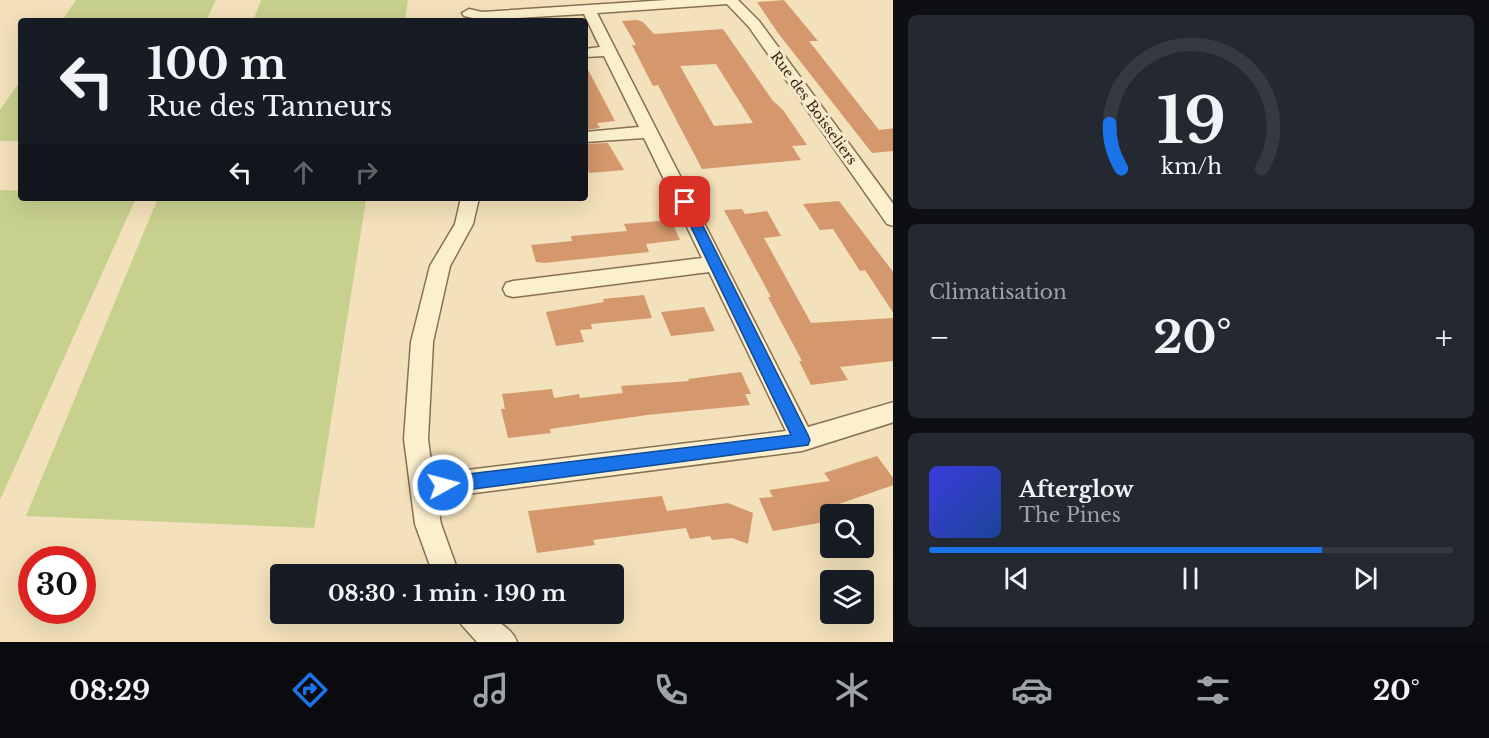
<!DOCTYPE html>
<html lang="fr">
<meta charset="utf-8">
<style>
:root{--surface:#171b24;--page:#242831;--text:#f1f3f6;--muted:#9ea1a6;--line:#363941;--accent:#1a73e8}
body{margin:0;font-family:"Libre Baskerville",serif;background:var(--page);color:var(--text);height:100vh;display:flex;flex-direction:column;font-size:22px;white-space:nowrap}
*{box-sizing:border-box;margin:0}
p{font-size:20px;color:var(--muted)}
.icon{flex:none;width:33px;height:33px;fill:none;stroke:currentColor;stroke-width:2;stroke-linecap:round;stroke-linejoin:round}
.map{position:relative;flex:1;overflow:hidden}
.panel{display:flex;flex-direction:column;gap:15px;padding:15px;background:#0d0f14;width:596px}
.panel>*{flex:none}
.hud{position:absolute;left:18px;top:18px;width:570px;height:183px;border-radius:6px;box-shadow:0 6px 24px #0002;background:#171b24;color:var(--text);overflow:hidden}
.buttons{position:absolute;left:820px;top:504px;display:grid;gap:12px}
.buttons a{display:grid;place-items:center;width:54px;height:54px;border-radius:6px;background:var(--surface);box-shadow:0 6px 24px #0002;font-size:30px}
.speed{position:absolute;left:18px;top:546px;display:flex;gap:12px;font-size:30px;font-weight:700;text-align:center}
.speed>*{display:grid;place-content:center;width:78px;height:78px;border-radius:50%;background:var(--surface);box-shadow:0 6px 24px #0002;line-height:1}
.speed .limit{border:9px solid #d22;background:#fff;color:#111}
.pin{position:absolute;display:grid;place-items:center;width:51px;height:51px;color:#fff;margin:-26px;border-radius:12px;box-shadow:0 3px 9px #0006}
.me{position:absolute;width:66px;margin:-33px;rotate:83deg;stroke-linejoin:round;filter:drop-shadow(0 0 4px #0008)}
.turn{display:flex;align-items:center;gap:21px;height:126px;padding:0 30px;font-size:27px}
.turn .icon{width:78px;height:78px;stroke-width:2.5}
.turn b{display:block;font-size:42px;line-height:51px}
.lanes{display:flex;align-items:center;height:57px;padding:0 30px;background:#0003;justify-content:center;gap:30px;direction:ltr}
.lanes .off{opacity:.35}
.big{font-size:45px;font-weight:800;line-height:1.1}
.panel .card{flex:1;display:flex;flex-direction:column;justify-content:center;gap:9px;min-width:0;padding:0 21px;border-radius:9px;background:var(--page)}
.panel .dial{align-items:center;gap:0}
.dial svg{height:156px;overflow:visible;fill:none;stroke:var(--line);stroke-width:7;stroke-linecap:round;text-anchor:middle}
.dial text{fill:var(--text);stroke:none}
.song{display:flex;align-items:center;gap:18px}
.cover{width:72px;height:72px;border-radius:9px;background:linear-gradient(135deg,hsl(240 70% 55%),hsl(220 70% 35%))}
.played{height:6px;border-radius:3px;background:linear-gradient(90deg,var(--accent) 75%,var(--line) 75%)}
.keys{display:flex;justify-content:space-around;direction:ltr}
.heat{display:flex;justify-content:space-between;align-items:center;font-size:33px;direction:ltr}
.trip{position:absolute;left:270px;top:564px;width:354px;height:60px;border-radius:6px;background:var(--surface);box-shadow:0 6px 24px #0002;font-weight:800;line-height:60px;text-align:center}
.menu{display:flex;height:96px;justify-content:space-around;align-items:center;background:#090b0e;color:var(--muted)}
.menu .icon{width:42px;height:42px}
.menu .current{color:var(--accent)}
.menu b{font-size:27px;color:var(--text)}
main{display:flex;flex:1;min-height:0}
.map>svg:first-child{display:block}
.green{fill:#c8d08d}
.building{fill:#d4986c;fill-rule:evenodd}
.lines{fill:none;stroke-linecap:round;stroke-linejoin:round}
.minor-casing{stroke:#8a7053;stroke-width:3}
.minor{fill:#fcefcd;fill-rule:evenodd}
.route{fill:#1a73e8;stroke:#114b97;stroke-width:1.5}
.labels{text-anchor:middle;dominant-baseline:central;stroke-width:6;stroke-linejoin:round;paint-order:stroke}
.far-street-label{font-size:14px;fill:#372819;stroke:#f9ebca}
</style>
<main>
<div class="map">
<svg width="894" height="642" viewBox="0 0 894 642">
<rect width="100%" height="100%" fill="#f2e1ba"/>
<g class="green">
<polygon points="76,0 216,0 206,21 62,21"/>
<polygon points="261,0 408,0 405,21 253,21"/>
<polygon points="21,80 21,141 0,141 0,110"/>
<polygon points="0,190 21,191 21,198 136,198 0,500"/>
<polygon points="158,198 366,200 314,528 26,516"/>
</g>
<g class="building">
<polygon points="784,0 818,41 809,41 879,130 894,128 894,151 872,153 778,33 757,2"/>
<path d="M637 20 643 22 654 34 723 29 773 101 783 110 807 145 792 146 801 160 702 169 658 85 653 86 632 45H636L622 21ZM716 64 753 123 714 126 680 66Z"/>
<polygon points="585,64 615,121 597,123 600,128 585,130"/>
<polygon points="608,143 624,170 589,173 585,162 585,144"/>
<polygon points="839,201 894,273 894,314 865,270 860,271 833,229 820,230 803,204"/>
<polygon points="742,209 745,214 767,211 781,236 764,238 811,323 894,318 894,361 840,367 848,380 811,385 799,361 802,361 768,297 771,297 724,210"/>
<polygon points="671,220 680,240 646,244 649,252 544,263 536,262 531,245 572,241 571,236 627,231 624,224"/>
<polygon points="644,295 652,318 591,324 592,329 580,330 584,342 556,346 546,312 604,302 603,299"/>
<polygon points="704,307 715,331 671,336 661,312"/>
<polygon points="741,372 751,394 745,394 750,405 647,415 550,429 551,433 508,438 501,409 505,409 502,394 552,389 554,398 579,394 580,398 623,393 621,386 689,381 688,379"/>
<polygon points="877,456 894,479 894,485 830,507 831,521 773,531 759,498 773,497 769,490 830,481 824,473"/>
<polygon points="662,496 667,511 728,503 753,513 748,544 732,538 712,540 710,536 690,539 686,528 593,540 595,545 537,553 528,511"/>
</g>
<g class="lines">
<defs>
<g id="minor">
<polygon points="667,0 738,0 759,21 894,205 894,226 887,224 749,27 727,4 597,13 808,427 894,402 894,422 802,451 443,497 436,494 441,524 459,574 433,574 415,524 404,439 411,342 430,266 455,224 461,198 479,198 473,224 450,266 433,342 428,439 432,469 443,473 786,431 709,272 513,297 506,295 503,289 506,283 513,281 702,258 644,138 585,142 585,132 639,127 604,56 585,57 585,49 600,47 584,14 482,20 464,16 462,13 469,9 482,12"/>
<path d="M457 614H489C499 624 512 628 517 642H477L461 624Z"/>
</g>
</defs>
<use href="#minor" class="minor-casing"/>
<use href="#minor" class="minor"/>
</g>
<polygon class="route" points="685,198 691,202 808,435 810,440 808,445 443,493 437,490 435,485 437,480 443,477 791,435 679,202"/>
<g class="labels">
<g class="far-street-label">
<text transform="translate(814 108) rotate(54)">Rue des Boisseliers</text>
</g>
</g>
</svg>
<div class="buttons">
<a><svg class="icon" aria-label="search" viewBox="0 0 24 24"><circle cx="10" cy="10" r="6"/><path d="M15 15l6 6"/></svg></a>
<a><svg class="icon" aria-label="layers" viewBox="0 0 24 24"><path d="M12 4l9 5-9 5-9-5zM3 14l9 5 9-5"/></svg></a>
</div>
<div class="speed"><div class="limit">30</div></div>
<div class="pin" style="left:685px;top:202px;background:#d93025"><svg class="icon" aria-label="arrive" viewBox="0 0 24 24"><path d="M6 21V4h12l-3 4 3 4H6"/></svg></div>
<svg class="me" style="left:443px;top:485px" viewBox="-20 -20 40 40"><circle r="17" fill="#1a73e8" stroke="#fff" stroke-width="3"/><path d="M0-11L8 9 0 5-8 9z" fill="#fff"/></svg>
<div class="trip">08:30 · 1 min · 190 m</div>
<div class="hud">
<div class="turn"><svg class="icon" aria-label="left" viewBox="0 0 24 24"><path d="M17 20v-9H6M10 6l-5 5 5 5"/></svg><div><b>100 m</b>Rue des Tanneurs</div></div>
<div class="lanes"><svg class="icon" aria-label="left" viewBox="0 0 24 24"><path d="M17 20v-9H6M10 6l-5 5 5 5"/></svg><svg class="icon off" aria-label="ahead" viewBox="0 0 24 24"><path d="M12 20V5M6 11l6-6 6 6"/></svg><svg class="icon off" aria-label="right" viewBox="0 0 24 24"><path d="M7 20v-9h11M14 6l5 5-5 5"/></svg></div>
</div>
</div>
<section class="panel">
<div class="card dial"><svg viewBox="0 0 100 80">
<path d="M14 69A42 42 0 1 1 86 69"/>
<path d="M14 69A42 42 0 0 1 8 46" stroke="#1a73e8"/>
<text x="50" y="56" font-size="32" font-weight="700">19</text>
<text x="50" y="72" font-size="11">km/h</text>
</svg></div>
<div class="card"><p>Climatisation</p>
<div class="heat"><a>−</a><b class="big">20°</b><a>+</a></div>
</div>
<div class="card">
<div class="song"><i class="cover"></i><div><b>Afterglow</b><p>The Pines</p></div></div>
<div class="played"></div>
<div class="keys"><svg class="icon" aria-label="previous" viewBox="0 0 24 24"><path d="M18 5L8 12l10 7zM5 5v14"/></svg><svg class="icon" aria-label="pause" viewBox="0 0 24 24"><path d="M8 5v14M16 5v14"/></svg><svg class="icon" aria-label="next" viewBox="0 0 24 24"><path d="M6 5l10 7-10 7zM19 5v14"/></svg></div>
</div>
</section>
</main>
<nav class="menu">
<b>08:29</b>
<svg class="icon current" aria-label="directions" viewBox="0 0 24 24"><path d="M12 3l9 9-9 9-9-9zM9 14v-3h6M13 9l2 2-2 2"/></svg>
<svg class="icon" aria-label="music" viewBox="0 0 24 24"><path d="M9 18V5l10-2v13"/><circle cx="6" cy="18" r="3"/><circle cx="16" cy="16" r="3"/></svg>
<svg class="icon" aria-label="phone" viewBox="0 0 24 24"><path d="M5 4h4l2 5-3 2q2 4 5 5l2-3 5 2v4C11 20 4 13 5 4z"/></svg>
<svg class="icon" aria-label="climate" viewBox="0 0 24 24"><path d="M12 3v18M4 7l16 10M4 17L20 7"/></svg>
<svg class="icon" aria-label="car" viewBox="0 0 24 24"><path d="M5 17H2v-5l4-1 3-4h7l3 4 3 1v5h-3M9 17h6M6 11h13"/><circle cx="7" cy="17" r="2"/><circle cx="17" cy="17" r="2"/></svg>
<svg class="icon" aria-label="filters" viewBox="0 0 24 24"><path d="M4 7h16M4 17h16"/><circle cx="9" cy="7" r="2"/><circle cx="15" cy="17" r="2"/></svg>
<b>20°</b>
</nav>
